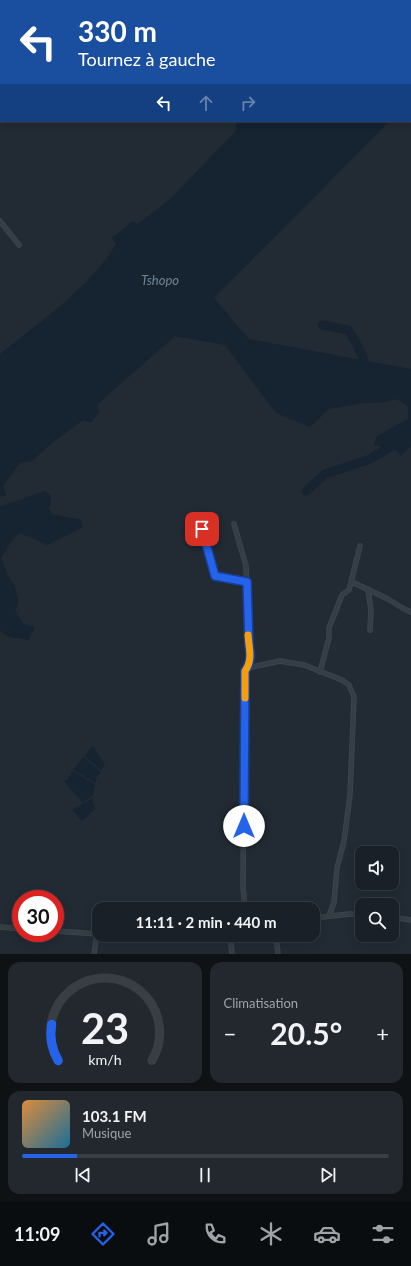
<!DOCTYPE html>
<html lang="fr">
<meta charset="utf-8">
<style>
:root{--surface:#1a2027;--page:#23282f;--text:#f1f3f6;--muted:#9fa3a7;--line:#383e44;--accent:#2563eb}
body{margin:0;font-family:Lato,sans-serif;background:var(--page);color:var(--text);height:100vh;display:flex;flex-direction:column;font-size:15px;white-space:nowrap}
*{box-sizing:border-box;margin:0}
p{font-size:13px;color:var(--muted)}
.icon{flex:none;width:22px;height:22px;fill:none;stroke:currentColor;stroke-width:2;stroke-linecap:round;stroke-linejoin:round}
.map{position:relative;height:954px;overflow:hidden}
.drawer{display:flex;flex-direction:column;gap:8px;padding:8px;background:#0e1215;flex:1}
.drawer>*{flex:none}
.guide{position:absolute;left:0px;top:0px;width:411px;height:122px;box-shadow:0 2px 10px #0003,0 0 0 1px var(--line);background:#1a4fa0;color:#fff;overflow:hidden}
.buttons{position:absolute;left:355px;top:846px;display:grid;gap:8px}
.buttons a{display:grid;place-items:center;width:44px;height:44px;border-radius:8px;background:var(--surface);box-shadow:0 2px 10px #0003,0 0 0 1px var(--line);font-size:20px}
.speed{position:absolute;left:12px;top:890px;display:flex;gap:8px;font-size:20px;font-weight:700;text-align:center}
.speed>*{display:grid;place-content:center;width:52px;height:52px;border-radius:50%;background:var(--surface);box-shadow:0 2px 10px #0003,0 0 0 1px var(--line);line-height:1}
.speed .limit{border:6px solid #d22;background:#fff;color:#111}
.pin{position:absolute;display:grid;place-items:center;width:34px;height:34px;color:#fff;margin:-17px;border-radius:8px;box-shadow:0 2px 6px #0006}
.me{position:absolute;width:44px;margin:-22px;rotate:0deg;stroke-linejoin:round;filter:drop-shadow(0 0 3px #0008)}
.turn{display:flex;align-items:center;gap:14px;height:84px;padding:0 12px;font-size:18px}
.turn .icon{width:52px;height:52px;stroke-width:2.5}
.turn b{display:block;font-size:28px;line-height:34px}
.lanes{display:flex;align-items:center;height:38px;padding:0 12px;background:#0003;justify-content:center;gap:20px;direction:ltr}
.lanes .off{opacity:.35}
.big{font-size:30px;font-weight:700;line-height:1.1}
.drawer .widget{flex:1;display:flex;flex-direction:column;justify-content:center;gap:6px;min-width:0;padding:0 14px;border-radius:12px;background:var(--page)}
.drawer .dial{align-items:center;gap:0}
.dial svg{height:104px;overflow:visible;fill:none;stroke:var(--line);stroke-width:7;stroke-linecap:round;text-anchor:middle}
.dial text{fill:var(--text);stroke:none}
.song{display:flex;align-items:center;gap:12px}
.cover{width:48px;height:48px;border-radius:6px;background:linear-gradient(135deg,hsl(30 70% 55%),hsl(200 70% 35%))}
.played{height:4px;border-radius:2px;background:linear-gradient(90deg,var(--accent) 15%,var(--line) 15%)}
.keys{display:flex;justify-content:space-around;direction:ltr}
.heat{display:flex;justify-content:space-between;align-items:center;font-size:22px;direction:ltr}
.drawer .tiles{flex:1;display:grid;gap:8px;grid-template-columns:1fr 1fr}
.widget:last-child{grid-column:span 2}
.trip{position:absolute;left:92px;top:902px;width:228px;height:40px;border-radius:12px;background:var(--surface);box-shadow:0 2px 10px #0003,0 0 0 1px var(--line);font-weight:700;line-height:40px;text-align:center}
.menu{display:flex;height:64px;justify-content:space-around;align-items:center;background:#0a0d10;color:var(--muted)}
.menu .icon{width:28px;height:28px}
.menu .on{color:var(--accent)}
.menu b{font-size:18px;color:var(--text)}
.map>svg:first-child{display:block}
.water{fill:#162331}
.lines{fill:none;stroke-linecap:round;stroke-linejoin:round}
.river{stroke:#162331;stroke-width:9}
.street-casing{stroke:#3e464f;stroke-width:5.5}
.street{stroke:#353d45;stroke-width:4}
.route-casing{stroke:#184099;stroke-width:10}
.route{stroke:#2563eb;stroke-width:7}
.slow{stroke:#f59e0b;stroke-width:7}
.labels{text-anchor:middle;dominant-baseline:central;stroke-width:4;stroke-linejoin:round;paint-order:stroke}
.water-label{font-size:13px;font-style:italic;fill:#6b849e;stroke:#1a222a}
</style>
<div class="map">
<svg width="411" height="954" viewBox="0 0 411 954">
<rect width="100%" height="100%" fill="#222b34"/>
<g class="water">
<path d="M239 121H390L214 298 249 339 411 369V446L401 456 395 449 374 445 377 436 408 419V406L396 399 381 403H364L329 409 310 427 276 413 225 345 175 336 97 405 99 412 91 423 83 420 52 443 32 461 20 463 3 486 6 495 0 497V354C39 322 91 287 116 244L112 238 132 221 138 224 171 198 235 132 237 123Z"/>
<path d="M44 491 50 494 51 503 49 509 52 514 81 520 83 527C71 535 59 538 47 545L20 533C10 539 8 549 1 558L10 579 14 583 18 599V605L15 610 23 623 35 628 28 640 9 637 0 631V507Z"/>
<polygon points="93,746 105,765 101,770 84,756"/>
<polygon points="83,757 101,772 96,778 96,783 73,770"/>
<polygon points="72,771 95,784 93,796 82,802 64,781 68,779"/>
<polygon points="92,798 95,809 82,821 72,810"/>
</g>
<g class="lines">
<g class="river">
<path d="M322 325 348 330C354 340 367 359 365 370"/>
<polyline points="306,491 325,474 370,459 411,435"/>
</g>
<defs>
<g id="street">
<polyline points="34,0 34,1"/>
<polyline points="132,0 133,1"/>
<polyline points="288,0 289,1"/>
<polyline points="351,1 352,0"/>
<polyline points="0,32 1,34"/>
<polyline points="0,221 19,245"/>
<polyline points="199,520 206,538 215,576 247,582"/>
<polyline points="234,524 246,566 249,645 251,654 248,668"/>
<polyline points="352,582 388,599 404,609 411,612"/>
<polyline points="368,589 371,610 370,630"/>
<polyline points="320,672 329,638 329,628 342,595 349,590 360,546"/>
<polyline points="245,909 243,886 245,671 248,668 280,661 304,665 342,680 349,685 354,697 350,795 344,841 337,868 334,902 329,916"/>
<polyline points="392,917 411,920"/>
<polyline points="313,918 350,914 362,915"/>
<polyline points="0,927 21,929"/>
<polyline points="55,931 99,934"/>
<polyline points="119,935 174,938 195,935"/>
<polyline points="228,935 231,943 232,954"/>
<polyline points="276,935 278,954"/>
<polyline points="94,954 97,934"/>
</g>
</defs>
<use href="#street" class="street-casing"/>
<use href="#street" class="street"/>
</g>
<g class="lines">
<defs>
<path id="route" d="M202 529 215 576 247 582 249 645C251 655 251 663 245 671L244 826"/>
</defs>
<use href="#route" class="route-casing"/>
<use href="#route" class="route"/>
<path class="slow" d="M245 698V671C253 660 249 648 248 635"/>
</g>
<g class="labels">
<g class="water-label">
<text x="160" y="280">Tshopo</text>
</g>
</g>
</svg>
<div class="buttons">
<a><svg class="icon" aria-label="sound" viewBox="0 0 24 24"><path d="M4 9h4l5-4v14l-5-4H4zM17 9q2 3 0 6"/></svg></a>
<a><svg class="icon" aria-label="search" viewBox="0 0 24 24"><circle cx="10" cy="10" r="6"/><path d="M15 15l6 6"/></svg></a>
</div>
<div class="speed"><div class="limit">30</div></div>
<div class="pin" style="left:202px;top:529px;background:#d93025"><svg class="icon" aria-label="arrive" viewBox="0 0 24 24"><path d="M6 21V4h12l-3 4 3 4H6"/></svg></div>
<svg class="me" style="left:244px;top:826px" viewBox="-20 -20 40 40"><circle r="19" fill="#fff"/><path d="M0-13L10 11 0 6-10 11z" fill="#2563eb"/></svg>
<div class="trip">11:11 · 2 min · 440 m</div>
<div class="guide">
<div class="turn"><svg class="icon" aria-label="left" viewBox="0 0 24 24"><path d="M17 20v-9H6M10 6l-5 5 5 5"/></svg><div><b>330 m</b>Tournez à gauche</div></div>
<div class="lanes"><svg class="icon" aria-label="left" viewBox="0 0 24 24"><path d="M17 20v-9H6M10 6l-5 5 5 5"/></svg><svg class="icon off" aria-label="ahead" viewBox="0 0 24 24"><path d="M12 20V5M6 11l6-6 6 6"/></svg><svg class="icon off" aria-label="right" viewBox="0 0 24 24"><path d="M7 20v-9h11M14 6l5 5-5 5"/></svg></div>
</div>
</div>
<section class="drawer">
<div class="tiles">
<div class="widget dial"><svg viewBox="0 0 100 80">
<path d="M14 69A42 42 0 1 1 86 69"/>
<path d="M14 69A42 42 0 0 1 9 41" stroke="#2563eb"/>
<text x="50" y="56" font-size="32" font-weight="700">23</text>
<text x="50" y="72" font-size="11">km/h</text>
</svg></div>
<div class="widget"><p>Climatisation</p>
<div class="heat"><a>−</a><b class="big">20.5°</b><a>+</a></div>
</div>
<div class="widget">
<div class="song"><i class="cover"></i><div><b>103.1 FM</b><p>Musique</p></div></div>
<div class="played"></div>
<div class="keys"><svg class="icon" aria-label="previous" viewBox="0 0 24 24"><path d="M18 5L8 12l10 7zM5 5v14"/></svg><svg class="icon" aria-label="pause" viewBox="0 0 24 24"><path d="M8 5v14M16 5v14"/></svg><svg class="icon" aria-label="next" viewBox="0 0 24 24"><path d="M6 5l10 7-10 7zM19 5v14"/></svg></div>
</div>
</div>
</section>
<nav class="menu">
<b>11:09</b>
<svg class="icon on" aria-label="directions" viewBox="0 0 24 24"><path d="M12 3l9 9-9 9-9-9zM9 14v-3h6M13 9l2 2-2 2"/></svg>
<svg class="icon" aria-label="music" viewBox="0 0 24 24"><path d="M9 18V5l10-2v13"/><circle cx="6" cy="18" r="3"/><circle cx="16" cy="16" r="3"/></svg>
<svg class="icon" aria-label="phone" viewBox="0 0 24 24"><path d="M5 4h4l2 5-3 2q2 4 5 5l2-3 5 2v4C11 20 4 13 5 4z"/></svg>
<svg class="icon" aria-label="climate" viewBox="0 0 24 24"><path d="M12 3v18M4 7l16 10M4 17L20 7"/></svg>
<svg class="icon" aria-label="car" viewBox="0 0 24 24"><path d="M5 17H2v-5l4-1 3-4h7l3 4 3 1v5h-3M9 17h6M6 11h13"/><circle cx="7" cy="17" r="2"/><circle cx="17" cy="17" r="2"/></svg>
<svg class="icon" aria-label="filters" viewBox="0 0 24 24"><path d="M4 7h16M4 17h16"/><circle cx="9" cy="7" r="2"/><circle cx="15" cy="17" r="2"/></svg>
</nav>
